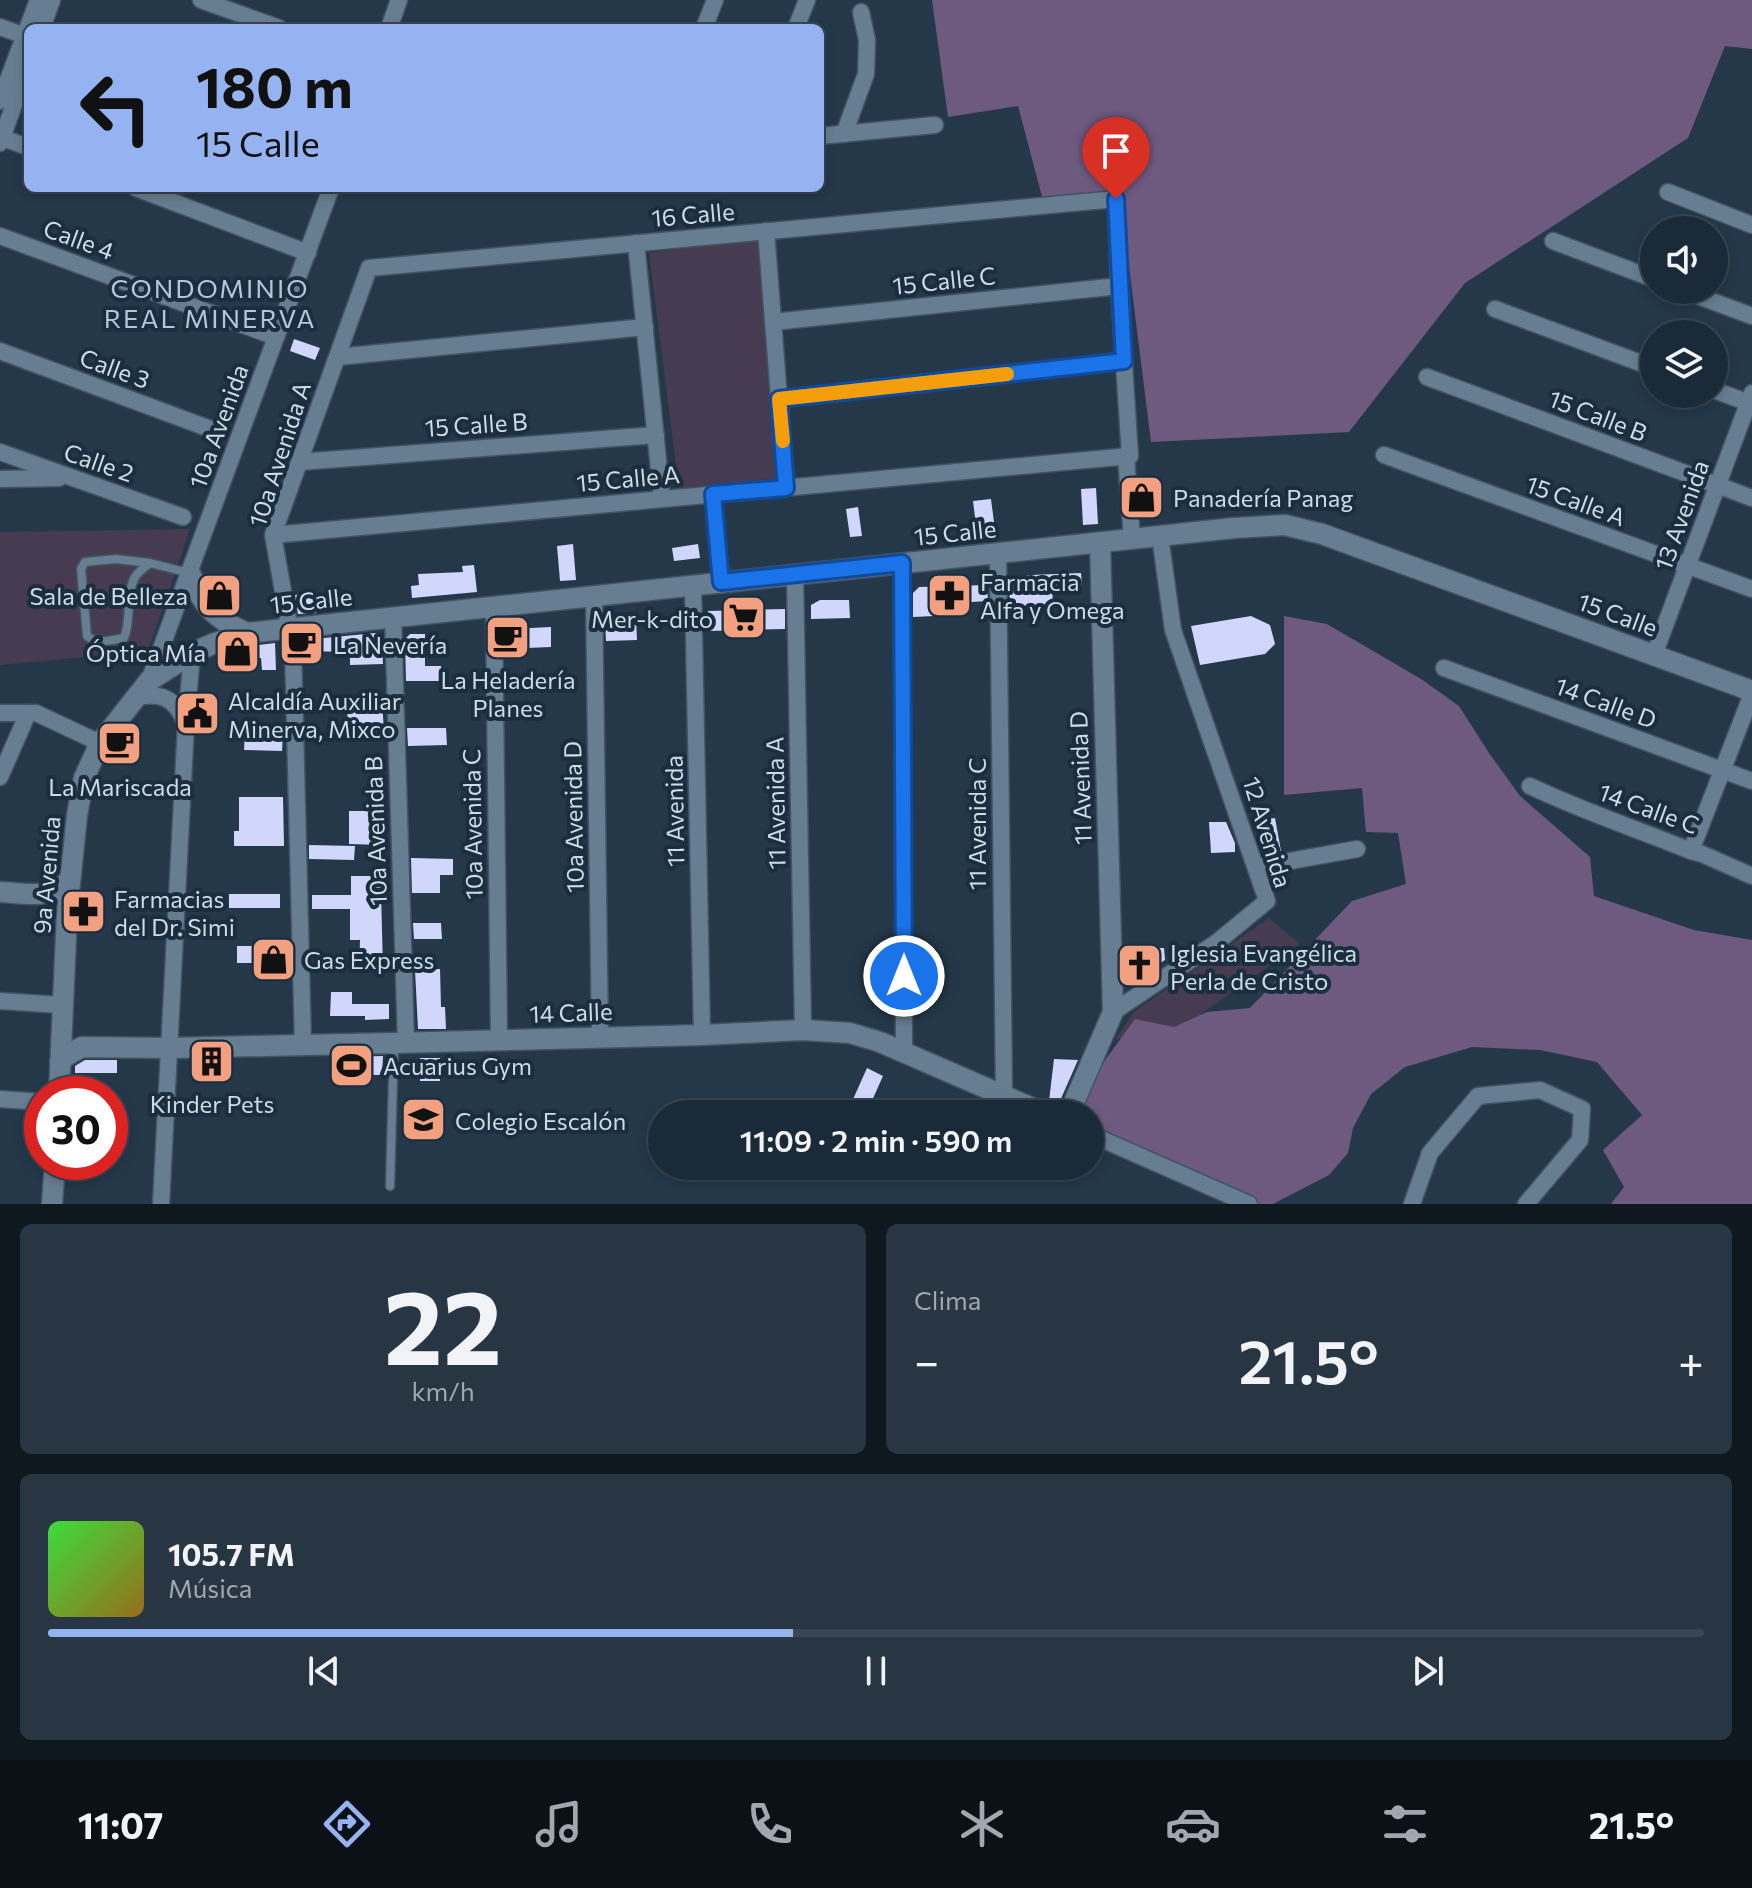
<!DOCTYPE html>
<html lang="es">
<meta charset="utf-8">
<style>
:root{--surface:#1b2a38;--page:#283643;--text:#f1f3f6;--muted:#a0a7ae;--line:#394653;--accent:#95b2f1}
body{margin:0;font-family:Commissioner,sans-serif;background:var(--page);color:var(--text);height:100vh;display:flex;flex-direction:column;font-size:30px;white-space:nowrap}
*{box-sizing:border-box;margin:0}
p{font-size:26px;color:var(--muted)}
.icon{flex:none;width:44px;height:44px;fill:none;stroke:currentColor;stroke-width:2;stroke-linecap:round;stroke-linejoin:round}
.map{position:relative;height:1204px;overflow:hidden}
.panel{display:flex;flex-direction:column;gap:20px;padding:20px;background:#0f171f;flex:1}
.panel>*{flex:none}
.hud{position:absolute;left:24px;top:24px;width:800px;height:168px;border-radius:12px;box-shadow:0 4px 12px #0003,0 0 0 2px var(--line);background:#95b2f1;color:#111;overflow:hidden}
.fabs{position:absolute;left:1640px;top:216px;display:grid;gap:16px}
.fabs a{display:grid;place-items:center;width:88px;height:88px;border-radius:50%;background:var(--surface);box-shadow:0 4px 12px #0003,0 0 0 2px var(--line);font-size:40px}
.speed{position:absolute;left:24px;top:1076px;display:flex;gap:16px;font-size:40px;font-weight:700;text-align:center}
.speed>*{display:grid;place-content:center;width:104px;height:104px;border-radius:50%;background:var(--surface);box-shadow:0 4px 12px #0003,0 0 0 2px var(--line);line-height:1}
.speed .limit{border:12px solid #d22;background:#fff;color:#111}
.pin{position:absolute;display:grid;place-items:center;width:68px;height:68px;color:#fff;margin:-82px -34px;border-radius:50% 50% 50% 0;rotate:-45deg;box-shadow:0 0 8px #0007}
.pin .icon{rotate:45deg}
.me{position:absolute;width:88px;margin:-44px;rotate:0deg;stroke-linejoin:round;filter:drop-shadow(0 0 6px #0008)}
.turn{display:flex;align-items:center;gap:28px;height:168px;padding:0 40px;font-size:36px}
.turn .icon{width:104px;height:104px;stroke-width:2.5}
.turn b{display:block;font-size:56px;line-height:68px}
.big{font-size:60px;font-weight:600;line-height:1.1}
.panel .tile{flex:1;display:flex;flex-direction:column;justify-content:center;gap:12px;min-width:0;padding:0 28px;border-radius:12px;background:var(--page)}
.panel .dial{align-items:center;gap:0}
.dial b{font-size:104px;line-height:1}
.song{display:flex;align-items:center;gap:24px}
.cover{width:96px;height:96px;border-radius:12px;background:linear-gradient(135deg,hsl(120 70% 55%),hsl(40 70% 35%))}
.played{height:8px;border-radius:4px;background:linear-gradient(90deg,var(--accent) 45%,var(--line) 45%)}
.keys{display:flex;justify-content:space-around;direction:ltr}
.heat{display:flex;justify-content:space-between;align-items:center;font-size:44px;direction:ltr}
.panel .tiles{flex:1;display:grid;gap:20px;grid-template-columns:1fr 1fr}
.tile:last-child{grid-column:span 2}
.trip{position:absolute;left:648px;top:1100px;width:456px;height:80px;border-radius:40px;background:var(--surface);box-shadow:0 4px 12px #0003,0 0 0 2px var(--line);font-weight:600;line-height:80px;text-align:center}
.dock{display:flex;height:128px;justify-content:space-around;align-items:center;background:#0b1116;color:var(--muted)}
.dock .icon{width:56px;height:56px}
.dock .on{color:var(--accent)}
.dock b{font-size:36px;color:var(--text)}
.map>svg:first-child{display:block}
.green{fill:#473b52}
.forest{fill:#6e5a7f}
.building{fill:#d0d7fb}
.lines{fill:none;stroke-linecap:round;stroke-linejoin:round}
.service-casing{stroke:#425462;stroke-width:11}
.minor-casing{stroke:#425462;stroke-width:19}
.tertiary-casing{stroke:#425462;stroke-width:23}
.service{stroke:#677d91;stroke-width:8}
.minor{stroke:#677d91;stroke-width:16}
.tertiary{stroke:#677d91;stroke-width:20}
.route-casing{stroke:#114b97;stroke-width:20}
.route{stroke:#1a73e8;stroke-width:14}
.slow{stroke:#f59e0b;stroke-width:14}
.labels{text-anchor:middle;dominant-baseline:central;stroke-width:8;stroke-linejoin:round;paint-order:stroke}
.street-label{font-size:24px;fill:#cedbe6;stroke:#1a2e3f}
.poi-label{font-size:24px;fill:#cedbe6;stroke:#1a2e3f;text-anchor:start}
.neighbourhood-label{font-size:26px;letter-spacing:2px;fill:#aec7dc;stroke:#1a2e3f}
</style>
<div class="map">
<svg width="1752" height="1204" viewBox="0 0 1752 1204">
<rect width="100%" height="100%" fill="#24384a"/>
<g class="green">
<polygon points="760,238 784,478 679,488 649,253"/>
<polygon points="190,529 148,651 0,665 0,532"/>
<polygon points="1269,918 1300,944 1173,1034 1115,1039 1135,1011"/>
</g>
<g class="forest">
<polygon points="932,0 1752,0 1752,49 1725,46 1688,138 1465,283 1349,432 1151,442 1120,195 1045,208 1018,106 948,117"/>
<polygon points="1284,616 1327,624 1421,679 1459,706 1489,753 1520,796 1590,857 1594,896 1694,930 1752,940 1752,1204 1611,1204 1624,1187 1603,1150 1642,1115 1597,1062 1540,1050 1472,1047 1405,1067 1371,1094 1353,1128 1348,1153 1329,1175 1273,1204 1258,1204 1090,1128 1090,1114 1076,1114 1076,1100 1135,1019 1174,1027 1207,1012 1250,1008 1352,901 1406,884 1398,833 1366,832 1362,788 1284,795"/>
</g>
<g class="building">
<polygon points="294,339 320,348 315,360 290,351"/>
<polygon points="1096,488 1098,524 1083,525 1081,489"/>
<polygon points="991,499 995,530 977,533 973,501"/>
<polygon points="858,507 862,536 850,537 846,509"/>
<polygon points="573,544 576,580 560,581 557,546"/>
<polygon points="698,544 700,558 674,561 672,548"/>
<polygon points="474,565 477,592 412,598 411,586 419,585 418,574 463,572 462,566"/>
<polygon points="1081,573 1082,586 1052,587 1053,604 1010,607 1009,580 1011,579 1031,575"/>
<polygon points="987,585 988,601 954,603 955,615 913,617 913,593 919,587"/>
<polygon points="314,593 316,613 298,614 295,595"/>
<polygon points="820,600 849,600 850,618 811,619 811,605"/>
<polygon points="785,609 785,629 708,631 708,611"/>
<polygon points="1251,616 1270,625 1275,644 1265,654 1200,665 1191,626"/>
<polygon points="636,619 637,640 606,641 605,621"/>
<polygon points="551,627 551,647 505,649 505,631 510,629"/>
<polygon points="376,633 382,638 383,664 350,665 350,652 304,651 303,640"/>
<polygon points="410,634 425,634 425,666 441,666 442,681 406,681 405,639"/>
<polygon points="275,643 276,670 262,670 261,658 233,658 233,651 249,646"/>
<polygon points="382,700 384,732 348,733 347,701"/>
<polygon points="407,728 446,728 447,745 408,746"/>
<polygon points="245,732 283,733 282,751 244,750"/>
<polygon points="239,797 283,797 284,846 234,846 234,831 239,831"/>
<polygon points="349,811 384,811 384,845 349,844"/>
<polygon points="1275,818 1281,851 1268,853 1253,821"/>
<polygon points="1209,822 1226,822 1235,843 1235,852 1211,853"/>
<polygon points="309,845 355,846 354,860 309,859"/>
<polygon points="411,858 453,859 453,875 440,875 440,893 412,893"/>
<polygon points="351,876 385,876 386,891 381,891 383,970 359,970 360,940 350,940 350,909 312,909 312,895 351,895"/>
<rect x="229" y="894" width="51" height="14"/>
<polygon points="413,923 441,923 442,939 414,939"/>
<rect x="237" y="946" width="42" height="17"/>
<polygon points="1164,948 1165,960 1141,975 1132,976 1126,976 1125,974 1124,949"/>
<polygon points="440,969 441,1007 445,1007 446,1029 418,1029 415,970"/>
<polygon points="331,992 352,992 352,1004 389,1004 389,1019 365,1020 365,1016 330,1016"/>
<polygon points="383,1056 382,1075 343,1075 343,1057"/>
<rect x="420" y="1058" width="20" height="23"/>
<polygon points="1054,1059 1078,1060 1060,1101 1052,1103 1049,1101"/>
<polygon points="85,1060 117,1060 117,1073 75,1073 75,1066"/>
<polygon points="867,1068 883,1076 866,1114 850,1106"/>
</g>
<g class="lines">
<defs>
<g id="service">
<path d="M150 563C145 567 138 572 135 577 125 595 132 619 124 638 111 640 98 645 87 636L81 569 85 562 116 559 150 563 189 573"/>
<polyline points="390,1186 394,1043"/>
</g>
<g id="minor">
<polyline points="201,0 279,28"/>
<polyline points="0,27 28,37"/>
<polyline points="42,28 52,0"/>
<polyline points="389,28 399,0"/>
<polyline points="704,28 715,0"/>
<polyline points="796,28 807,0"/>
<polyline points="0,101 38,0"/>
<polyline points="844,134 866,74 867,40 861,12"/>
<polyline points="820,136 935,125"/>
<polyline points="0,137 28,147"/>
<polyline points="0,143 28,67"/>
<polyline points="136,188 308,253"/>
<polyline points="1668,192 1752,225"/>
<polyline points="766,231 786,488"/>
<polyline points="0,236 276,337"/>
<polyline points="1553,241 1654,279"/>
<polyline points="636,243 662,499"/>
<polyline points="1682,290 1752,316"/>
<polyline points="1495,309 1654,368"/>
<polyline points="773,322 1119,286"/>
<polyline points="0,351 213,430"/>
<polyline points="337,357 645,327"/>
<polyline points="1427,377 1752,498"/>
<polyline points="1714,390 1752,404"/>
<polyline points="779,399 1124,361"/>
<polyline points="0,452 183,517"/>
<polyline points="1384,455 1752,589"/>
<polyline points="1126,456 1132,539"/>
<polyline points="299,462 656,435"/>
<polyline points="0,479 59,478"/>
<polyline points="713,494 721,582"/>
<polyline points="273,535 1130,456 1119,286 1116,199 369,268 273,535 293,647 303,1045"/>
<polyline points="998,553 1004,1095"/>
<polyline points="902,563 904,1052"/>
<polyline points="795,575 803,1030"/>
<polyline points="693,585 702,1035"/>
<polyline points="594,596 600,1038"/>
<polyline points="494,607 499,1040"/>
<polyline points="393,617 406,1043"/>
<polyline points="1654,655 1752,393"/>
<polyline points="1444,668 1752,781"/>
<polyline points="149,681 331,188"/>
<path d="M135 698C160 691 175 698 185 722"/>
<polyline points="0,713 36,713 100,743"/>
<polyline points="0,777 28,713"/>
<path d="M1530 786C1582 811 1637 829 1691 851L1702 854 1752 876"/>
<polyline points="1691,851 1752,694"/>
<polyline points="1256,867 1357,849"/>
<polyline points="0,1001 62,1005"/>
<polyline points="1113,1012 1216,943 1267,901 1173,630 1160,536"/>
<polyline points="0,1099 42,1102"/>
<polyline points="1090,1134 1249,1204"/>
<polyline points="161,1204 186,724 192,653"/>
<polyline points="1412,1204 1430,1153 1478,1096 1540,1090 1582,1109 1580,1140 1526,1204"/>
</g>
<g id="tertiary">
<path d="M190 573C202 606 215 619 247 633"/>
<path d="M0 892C24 893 53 900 69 880"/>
<polyline points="60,1062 66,1056 82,1047 170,1048 394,1043 702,1035 803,1030 850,1033 880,1042 1046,1114"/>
<polyline points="59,1094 67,913 77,815 84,778 100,743 149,681 192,653 215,643 247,633 1234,528 1285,525 1322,534 1752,691"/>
<polyline points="1069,1114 1113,1012 1100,543"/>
<polyline points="52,1204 55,1162"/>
</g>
</defs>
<use href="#service" class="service-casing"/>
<use href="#minor" class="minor-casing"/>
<use href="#tertiary" class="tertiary-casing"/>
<use href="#service" class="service"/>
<use href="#minor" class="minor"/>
<use href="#tertiary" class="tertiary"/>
</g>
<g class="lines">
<defs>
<polyline id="route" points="904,976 902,563 721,582 713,494 786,488 779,399 1124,361 1116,199"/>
</defs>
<use href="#route" class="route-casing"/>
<use href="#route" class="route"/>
<polyline class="slow" points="783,441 779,399 1007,374"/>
</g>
<defs>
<symbol id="shop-square" viewBox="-11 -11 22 22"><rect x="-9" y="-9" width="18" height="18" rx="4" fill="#f2a07f" stroke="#1a2e3f"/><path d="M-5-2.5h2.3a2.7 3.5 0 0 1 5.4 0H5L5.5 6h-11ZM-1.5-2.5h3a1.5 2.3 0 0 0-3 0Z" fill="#111"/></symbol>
<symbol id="pharmacy-square" viewBox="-11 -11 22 22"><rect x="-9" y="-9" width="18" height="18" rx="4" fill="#f2a07f" stroke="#1a2e3f"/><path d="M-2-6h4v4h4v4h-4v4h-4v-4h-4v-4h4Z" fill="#111"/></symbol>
<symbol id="supermarket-square" viewBox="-11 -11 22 22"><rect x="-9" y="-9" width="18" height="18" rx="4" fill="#f2a07f" stroke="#1a2e3f"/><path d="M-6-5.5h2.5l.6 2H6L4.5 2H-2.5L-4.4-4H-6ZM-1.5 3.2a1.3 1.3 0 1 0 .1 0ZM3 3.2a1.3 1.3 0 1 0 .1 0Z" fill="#111"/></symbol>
<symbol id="cafe-square" viewBox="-11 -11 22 22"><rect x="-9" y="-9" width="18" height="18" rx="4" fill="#f2a07f" stroke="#1a2e3f"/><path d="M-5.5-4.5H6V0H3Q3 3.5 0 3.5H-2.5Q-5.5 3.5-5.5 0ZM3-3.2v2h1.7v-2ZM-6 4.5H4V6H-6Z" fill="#111"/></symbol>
<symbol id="civic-square" viewBox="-11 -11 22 22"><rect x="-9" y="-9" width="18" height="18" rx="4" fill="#f2a07f" stroke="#1a2e3f"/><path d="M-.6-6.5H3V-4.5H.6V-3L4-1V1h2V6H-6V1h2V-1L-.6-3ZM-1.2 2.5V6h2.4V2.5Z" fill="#111"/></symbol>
<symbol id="church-square" viewBox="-11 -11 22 22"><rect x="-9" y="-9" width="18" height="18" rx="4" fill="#f2a07f" stroke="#1a2e3f"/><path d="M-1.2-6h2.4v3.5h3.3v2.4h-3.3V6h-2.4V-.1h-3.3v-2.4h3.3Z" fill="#111"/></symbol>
<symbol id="building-square" viewBox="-11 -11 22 22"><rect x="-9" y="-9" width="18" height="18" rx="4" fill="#f2a07f" stroke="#1a2e3f"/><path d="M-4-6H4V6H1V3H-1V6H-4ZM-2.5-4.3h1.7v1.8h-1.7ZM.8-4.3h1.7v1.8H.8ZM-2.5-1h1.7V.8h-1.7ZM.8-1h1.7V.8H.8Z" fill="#111"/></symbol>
<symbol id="stadium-square" viewBox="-11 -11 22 22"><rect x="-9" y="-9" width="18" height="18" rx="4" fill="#f2a07f" stroke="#1a2e3f"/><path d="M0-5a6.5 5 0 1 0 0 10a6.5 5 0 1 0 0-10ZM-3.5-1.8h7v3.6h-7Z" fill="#111"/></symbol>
<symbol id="school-square" viewBox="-11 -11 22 22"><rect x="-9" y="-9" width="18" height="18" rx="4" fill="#f2a07f" stroke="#1a2e3f"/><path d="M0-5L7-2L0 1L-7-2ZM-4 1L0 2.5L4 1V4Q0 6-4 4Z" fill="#111"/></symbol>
</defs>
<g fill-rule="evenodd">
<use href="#shop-square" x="1116" y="472" width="51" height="51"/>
<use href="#shop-square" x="194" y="570" width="51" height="51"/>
<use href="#pharmacy-square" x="924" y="570" width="51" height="51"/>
<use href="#supermarket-square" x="718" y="592" width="51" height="51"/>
<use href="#cafe-square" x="482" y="612" width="51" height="51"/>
<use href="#cafe-square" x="276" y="618" width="51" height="51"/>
<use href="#shop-square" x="212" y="626" width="51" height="51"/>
<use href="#civic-square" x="172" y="688" width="51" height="51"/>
<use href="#cafe-square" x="94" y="718" width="51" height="51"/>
<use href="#pharmacy-square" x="58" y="886" width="51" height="51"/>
<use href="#shop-square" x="248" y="934" width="51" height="51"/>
<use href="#church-square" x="1114" y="940" width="51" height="51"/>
<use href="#building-square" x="186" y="1036" width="51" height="51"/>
<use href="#stadium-square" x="326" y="1040" width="51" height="51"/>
<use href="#school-square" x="398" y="1094" width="51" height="51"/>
</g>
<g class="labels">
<g class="street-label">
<text transform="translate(693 214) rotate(-5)">16 Calle</text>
<text transform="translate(79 239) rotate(20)">Calle 4</text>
<text transform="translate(944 280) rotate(-6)">15 Calle C</text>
<text transform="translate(115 368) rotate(20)">Calle 3</text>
<text transform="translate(1598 415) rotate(21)">15 Calle B</text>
<text transform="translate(476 424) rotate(-4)">15 Calle B</text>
<text transform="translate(218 426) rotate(-70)">10a Avenida</text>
<text transform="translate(279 454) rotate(-72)">10a Avenida A</text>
<text transform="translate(99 462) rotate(19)">Calle 2</text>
<text transform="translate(628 478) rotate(-5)">15 Calle A</text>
<text transform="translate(1576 500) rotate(20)">15 Calle A</text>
<text transform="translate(1681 515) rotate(-70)">13 Avenida</text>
<text transform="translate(955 532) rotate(-6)">15 Calle</text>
<text transform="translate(311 600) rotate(-6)">15 Calle</text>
<text transform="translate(1618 614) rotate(20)">15 Calle</text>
<text transform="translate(1606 702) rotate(20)">14 Calle D</text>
<text transform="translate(1080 778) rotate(-92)">11 Avenida D</text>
<text transform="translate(775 803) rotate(-91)">11 Avenida A</text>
<text transform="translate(1649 808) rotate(20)">14 Calle C</text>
<text transform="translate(674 811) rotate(-91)">11 Avenida</text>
<text transform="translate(573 817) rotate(-91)">10a Avenida D</text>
<text transform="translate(472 824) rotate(-91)">10a Avenida C</text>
<text transform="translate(976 824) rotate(-90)">11 Avenida C</text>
<text transform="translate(375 831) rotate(-92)">10a Avenida B</text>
<text transform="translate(1268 832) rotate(73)">12 Avenida</text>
<text transform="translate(46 875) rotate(-85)">9a Avenida</text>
<text transform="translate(571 1012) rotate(-2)">14 Calle</text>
</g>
<g class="poi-label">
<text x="1173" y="497">Panadería Panag</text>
<text x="980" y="581">Farmacia<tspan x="980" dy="28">Alfa y Omega</tspan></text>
<text x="188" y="595" text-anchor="end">Sala de Belleza</text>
<text x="713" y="618" text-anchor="end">Mer-k-dito</text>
<text x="333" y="644">La Nevería</text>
<text x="206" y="652" text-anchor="end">Óptica Mía</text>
<text x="508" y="679" text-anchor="middle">La Heladería<tspan x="508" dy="28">Planes</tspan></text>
<text x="228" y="700">Alcaldía Auxiliar<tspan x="228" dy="28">Minerva, Mixco</tspan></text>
<text x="120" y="786" text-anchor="middle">La Mariscada</text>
<text x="114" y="898">Farmacias<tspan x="114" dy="28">del Dr. Simi</tspan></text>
<text x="1170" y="952">Iglesia Evangélica<tspan x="1170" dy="28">Perla de Cristo</tspan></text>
<text x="304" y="959">Gas Express</text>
<text x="383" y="1065">Acuarius Gym</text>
<text x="212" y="1103" text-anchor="middle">Kinder Pets</text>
<text x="455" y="1120">Colegio Escalón</text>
</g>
<g class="neighbourhood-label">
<text x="210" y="287">CONDOMINIO<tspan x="210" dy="30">REAL MINERVA</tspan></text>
</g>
</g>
</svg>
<div class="fabs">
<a><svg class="icon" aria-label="sound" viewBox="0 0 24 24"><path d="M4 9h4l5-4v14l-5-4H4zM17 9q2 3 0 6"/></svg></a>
<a><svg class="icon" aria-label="layers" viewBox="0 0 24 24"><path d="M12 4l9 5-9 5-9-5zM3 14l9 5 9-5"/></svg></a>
</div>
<div class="speed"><div class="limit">30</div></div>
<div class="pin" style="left:1116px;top:199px;background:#d93025"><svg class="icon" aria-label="arrive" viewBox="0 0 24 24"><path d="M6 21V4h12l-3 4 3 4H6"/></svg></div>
<svg class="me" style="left:904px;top:976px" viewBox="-20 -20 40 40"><circle r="17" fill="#1a73e8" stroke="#fff" stroke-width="3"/><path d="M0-11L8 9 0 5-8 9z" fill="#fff"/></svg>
<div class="trip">11:09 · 2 min · 590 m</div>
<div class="hud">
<div class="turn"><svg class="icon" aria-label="left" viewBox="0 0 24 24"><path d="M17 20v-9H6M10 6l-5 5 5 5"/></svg><div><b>180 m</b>15 Calle</div></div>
</div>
</div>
<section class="panel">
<div class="tiles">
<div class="tile dial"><b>22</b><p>km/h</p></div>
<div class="tile"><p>Clima</p>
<div class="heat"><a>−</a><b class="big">21.5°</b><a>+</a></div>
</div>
<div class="tile">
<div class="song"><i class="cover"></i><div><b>105.7 FM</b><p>Música</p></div></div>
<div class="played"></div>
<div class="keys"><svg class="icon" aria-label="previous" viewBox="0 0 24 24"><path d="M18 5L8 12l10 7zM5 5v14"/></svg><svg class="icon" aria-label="pause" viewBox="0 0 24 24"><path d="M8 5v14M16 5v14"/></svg><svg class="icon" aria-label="next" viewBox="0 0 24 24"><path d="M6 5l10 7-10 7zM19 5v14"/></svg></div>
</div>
</div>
</section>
<nav class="dock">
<b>11:07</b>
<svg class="icon on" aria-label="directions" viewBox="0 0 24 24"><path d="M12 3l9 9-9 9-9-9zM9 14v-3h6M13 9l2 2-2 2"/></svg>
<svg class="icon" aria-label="music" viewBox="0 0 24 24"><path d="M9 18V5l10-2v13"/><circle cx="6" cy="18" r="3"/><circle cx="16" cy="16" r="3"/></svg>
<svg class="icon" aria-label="phone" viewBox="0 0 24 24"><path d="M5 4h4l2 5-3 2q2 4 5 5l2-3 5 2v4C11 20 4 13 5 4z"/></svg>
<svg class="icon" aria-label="climate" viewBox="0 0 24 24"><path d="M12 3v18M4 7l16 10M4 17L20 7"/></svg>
<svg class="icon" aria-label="car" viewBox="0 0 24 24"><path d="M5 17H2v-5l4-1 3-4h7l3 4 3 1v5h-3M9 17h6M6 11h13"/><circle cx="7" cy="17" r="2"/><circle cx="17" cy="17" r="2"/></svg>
<svg class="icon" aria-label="filters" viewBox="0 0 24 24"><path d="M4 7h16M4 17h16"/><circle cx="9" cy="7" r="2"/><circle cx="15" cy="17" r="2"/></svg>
<b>21.5°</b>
</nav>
